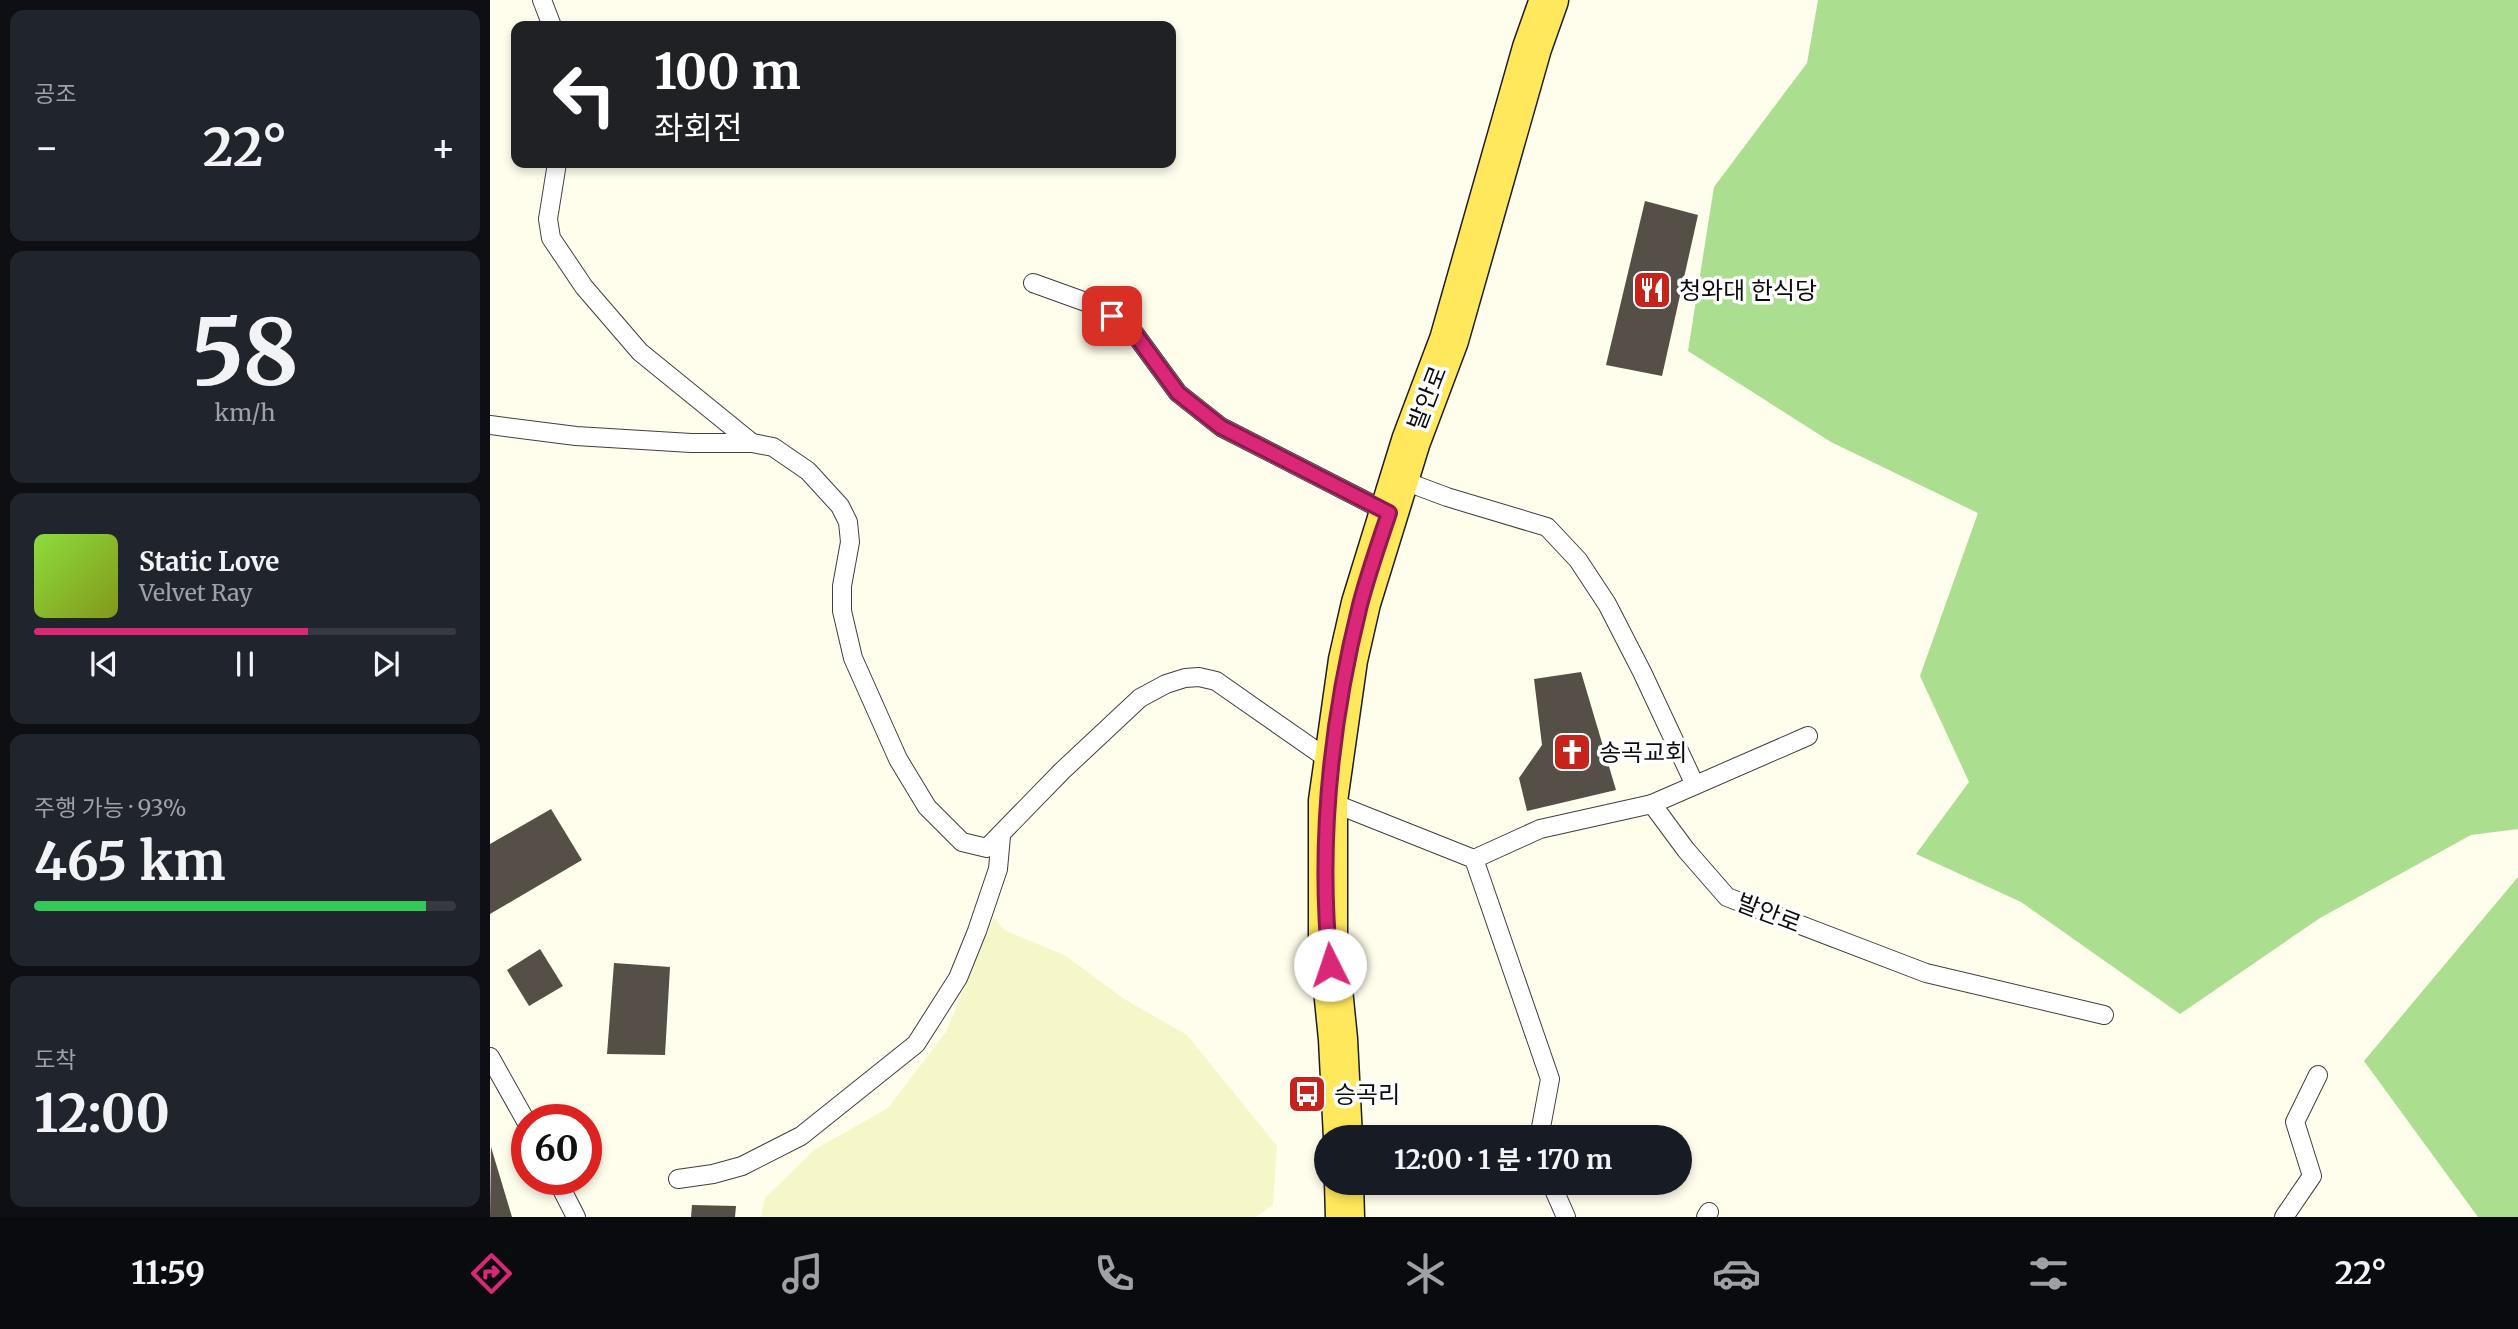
<!DOCTYPE html>
<html lang="ko">
<meta charset="utf-8">
<style>
:root{--surface:#171b24;--page:#20242c;--text:#f1f3f6;--muted:#9ea1a6;--line:#363941;--accent:#db2777}
body{margin:0;font-family:Merriweather,"Noto Sans KR",serif;background:var(--page);color:var(--text);height:100vh;display:flex;flex-direction:column;font-size:26px;white-space:nowrap}
*{box-sizing:border-box;margin:0}
p{font-size:23px;color:var(--muted)}
.icon{flex:none;width:38px;height:38px;fill:none;stroke:currentColor;stroke-width:2;stroke-linecap:round;stroke-linejoin:round}
.map{position:relative;flex:1;overflow:hidden}
.panel{display:flex;flex-direction:column;gap:10px;padding:10px;background:#0d0f14;width:490px}
.panel>*{flex:none}
.top-card{position:absolute;left:21px;top:21px;width:665px;height:147px;border-radius:14px;box-shadow:0 4px 10px #0003;background:#202124;color:#fff;overflow:hidden}
.speed{position:absolute;left:21px;top:1104px;display:flex;gap:14px;font-size:35px;font-weight:700;text-align:center}
.speed>*{display:grid;place-content:center;width:91px;height:91px;border-radius:50%;background:var(--surface);box-shadow:0 4px 10px #0003;line-height:1}
.speed .limit{border:10px solid #d22;background:#fff;color:#111}
.pin{position:absolute;display:grid;place-items:center;width:60px;height:60px;color:#fff;margin:-30px;border-radius:14px;box-shadow:0 4px 10px #0006}
.me{position:absolute;width:77px;margin:-38px;rotate:356deg;stroke-linejoin:round;filter:drop-shadow(0 0 5px #0008)}
.turn{display:flex;align-items:center;gap:24px;height:147px;padding:0 28px;font-size:32px}
.turn .icon{width:91px;height:91px;stroke-width:2.5}
.turn b{display:block;font-size:49px;line-height:60px}
.big{font-size:52px;font-weight:700;line-height:1.1}
.panel .tile{flex:1;display:flex;flex-direction:column;justify-content:center;gap:10px;min-width:0;padding:0 24px;border-radius:14px;background:var(--page)}
.panel .dial{align-items:center;gap:0}
.dial b{font-size:91px;line-height:1}
.song{display:flex;align-items:center;gap:21px}
.cover{width:84px;height:84px;border-radius:10px;background:linear-gradient(135deg,hsl(90 70% 55%),hsl(70 70% 35%))}
.played{height:7px;border-radius:4px;background:linear-gradient(90deg,var(--accent) 65%,var(--line) 65%)}
.keys{display:flex;justify-content:space-around;direction:ltr}
.heat{display:flex;justify-content:space-between;align-items:center;font-size:38px;direction:ltr}
.charge{height:10px;border-radius:5px;background:linear-gradient(90deg,#34c759 93%,var(--line) 0)}
.trip{position:absolute;left:824px;top:1125px;width:378px;height:70px;border-radius:35px;background:var(--surface);box-shadow:0 4px 10px #0003;font-weight:700;line-height:70px;text-align:center}
.dock{display:flex;height:112px;justify-content:space-around;align-items:center;background:#090b0e;color:var(--muted)}
.dock .icon{width:49px;height:49px}
.dock .active{color:var(--accent)}
.dock b{font-size:32px;color:var(--text)}
main{display:flex;flex:1;min-height:0}
.map>svg:first-child{display:block}
.farmland{fill:#f6f7c9}
.forest{fill:#acde90}
.building{fill:#564f48}
.lines{fill:none;stroke-linecap:round;stroke-linejoin:round}
.service-casing{stroke:#3f3f3f;stroke-width:20}
.primary-casing{stroke:#1d1d1d;stroke-width:41}
.service{stroke:#fff;stroke-width:18}
.primary{stroke:#ffe85b;stroke-width:38}
.route-casing{stroke:#8e194d;stroke-width:18}
.route{stroke:#db2777;stroke-width:12}
.labels{text-anchor:middle;dominant-baseline:central;stroke-width:7;stroke-linejoin:round;paint-order:stroke}
.poi-label{font-size:24px;fill:#0c0c0c;stroke:#fff;text-anchor:start}
.street-label{font-size:24px;fill:#0c0c0c;stroke:#fff}
</style>
<main>
<section class="panel">
<div class="tile"><p>공조</p>
<div class="heat"><a>−</a><b class="big">22°</b><a>+</a></div>
</div>
<div class="tile dial"><b>58</b><p>km/h</p></div>
<div class="tile">
<div class="song"><i class="cover"></i><div><b>Static Love</b><p>Velvet Ray</p></div></div>
<div class="played"></div>
<div class="keys"><svg class="icon" aria-label="previous" viewBox="0 0 24 24"><path d="M18 5L8 12l10 7zM5 5v14"/></svg><svg class="icon" aria-label="pause" viewBox="0 0 24 24"><path d="M8 5v14M16 5v14"/></svg><svg class="icon" aria-label="next" viewBox="0 0 24 24"><path d="M6 5l10 7-10 7zM19 5v14"/></svg></div>
</div>
<div class="tile"><p>주행 가능 · 93%</p><b class="big">465 km</b><div class="charge"></div></div>
<div class="tile"><p>도착</p><b class="big">12:00</b></div>
</section>
<div class="map">
<svg width="2028" height="1217" viewBox="0 0 2028 1217">
<rect width="100%" height="100%" fill="#fffdeb"/>
<polygon class="farmland" points="504,917 514,930 576,956 634,999 697,1035 787,1146 783,1205 766,1217 271,1217 275,1198 324,1150 398,1108 456,1032"/>
<g class="forest">
<polygon points="1328,0 2028,0 2028,829 1981,835 1830,918 1690,1014 1531,902 1426,854 1479,782 1430,676 1488,513 1341,442 1198,351 1224,187 1317,63"/>
<polygon points="2028,877 2028,1217 1988,1217 1874,1061"/>
</g>
<g class="building">
<polygon points="1155,201 1208,215 1172,376 1116,365"/>
<polygon points="1091,672 1126,790 1037,811 1029,778 1052,745 1044,679"/>
<polygon points="61,809 92,860 0,914 0,844"/>
<polygon points="50,949 73,986 39,1006 17,970"/>
<polygon points="124,963 180,967 175,1055 117,1054"/>
<polygon points="1,1147 22,1217 0,1217"/>
<polygon points="202,1205 246,1206 245,1217 201,1217"/>
</g>
<g class="lines">
<defs>
<g id="service">
<polyline points="52,0 62,26"/>
<polyline points="67,163 58,219 61,238 94,287 150,352 262,443"/>
<polyline points="543,283 604,305 639,326 688,393 731,427 899,513"/>
<polyline points="0,425 86,436 201,443 262,443 283,447 318,471 350,506 358,522 360,542 352,586 352,611 363,658 408,759 437,807 472,842 497,848 572,771 650,698 676,684 695,678 709,677 726,681 842,762"/>
<polyline points="909,479 957,497 1057,527 1088,560 1117,604 1152,672 1205,785"/>
<polyline points="838,801 984,859 1060,1079 1049,1138"/>
<polyline points="1162,804 1318,736"/>
<polyline points="984,859 1050,829 1162,804 1196,850 1237,897 1436,973 1614,1015"/>
<polyline points="0,1057 37,1123"/>
<polyline points="188,1179 223,1174 252,1166 311,1136 426,1044 468,978 487,931 508,869 511,836"/>
<polyline points="67,1180 86,1217"/>
<polyline points="1061,1183 1076,1217"/>
<polyline points="1216,1217 1219,1212"/>
<polyline points="1794,1217 1822,1176 1805,1122 1828,1075"/>
</g>
<g id="primary">
<polyline points="853,1138 848,1039 838,940 838,801 858,660 871,603 921,441 959,340 1042,48 1059,0"/>
<polyline points="854,1183 855,1217"/>
</g>
</defs>
<use href="#service" class="service-casing"/>
<use href="#primary" class="primary-casing"/>
<use href="#service" class="service"/>
<use href="#primary" class="primary"/>
</g>
<g class="lines">
<defs>
<path id="route" d="M622 316 639 326 688 393 731 427 899 513C889 543 878 574 870 605 841 721 828 845 840 965"/>
</defs>
<use href="#route" class="route-casing"/>
<use href="#route" class="route"/>
</g>
<defs>
<symbol id="restaurant-square" viewBox="-11 -11 22 22"><rect x="-9" y="-9" width="18" height="18" rx="4" fill="#c6231a" stroke="#fff"/><path d="M-5-6h1v4h1v-4h1v4h1v-4h1v5L-1.5 .5V6h-2V.5L-5-1ZM5-6V6H3V1.5H1.5Q1.5-4 5-6Z" fill="#fff"/></symbol>
<symbol id="church-square" viewBox="-11 -11 22 22"><rect x="-9" y="-9" width="18" height="18" rx="4" fill="#c6231a" stroke="#fff"/><path d="M-1.2-6h2.4v3.5h3.3v2.4h-3.3V6h-2.4V-.1h-3.3v-2.4h3.3Z" fill="#fff"/></symbol>
<symbol id="bus-square" viewBox="-11 -11 22 22"><rect x="-9" y="-9" width="18" height="18" rx="4" fill="#c6231a" stroke="#fff"/><path d="M-5-6H5V4H4V6H2V4H-2V6H-4V4H-5ZM-3.5-4V0h7V-4ZM-3.5 1.2v1.5H-2V1.2ZM2 1.2v1.5H3.5V1.2Z" fill="#fff"/></symbol>
</defs>
<g fill-rule="evenodd">
<use href="#restaurant-square" x="1140" y="268" width="44" height="44"/>
<use href="#church-square" x="1060" y="730" width="44" height="44"/>
<use href="#bus-square" x="795" y="1072" width="44" height="44"/>
</g>
<g class="labels">
<g class="poi-label">
<text x="1189" y="290">청와대 한식당</text>
<text x="1109" y="752">송곡교회</text>
<text x="844" y="1094">승곡리</text>
</g>
<g class="street-label">
<text transform="translate(937 398) rotate(-69)">발안로</text>
<text transform="translate(1279 913) rotate(21)">발안로</text>
</g>
</g>
</svg>
<div class="speed"><div class="limit">60</div></div>
<div class="pin" style="left:622px;top:316px;background:#d93025"><svg class="icon" aria-label="arrive" viewBox="0 0 24 24"><path d="M6 21V4h12l-3 4 3 4H6"/></svg></div>
<svg class="me" style="left:840px;top:965px" viewBox="-20 -20 40 40"><circle r="19" fill="#fff"/><path d="M0-13L10 11 0 6-10 11z" fill="#db2777"/></svg>
<div class="trip">12:00 · 1 분 · 170 m</div>
<div class="top-card">
<div class="turn"><svg class="icon" aria-label="left" viewBox="0 0 24 24"><path d="M17 20v-9H6M10 6l-5 5 5 5"/></svg><div><b>100 m</b>좌회전</div></div>
</div>
</div>
</main>
<nav class="dock">
<b>11:59</b>
<svg class="icon active" aria-label="directions" viewBox="0 0 24 24"><path d="M12 3l9 9-9 9-9-9zM9 14v-3h6M13 9l2 2-2 2"/></svg>
<svg class="icon" aria-label="music" viewBox="0 0 24 24"><path d="M9 18V5l10-2v13"/><circle cx="6" cy="18" r="3"/><circle cx="16" cy="16" r="3"/></svg>
<svg class="icon" aria-label="phone" viewBox="0 0 24 24"><path d="M5 4h4l2 5-3 2q2 4 5 5l2-3 5 2v4C11 20 4 13 5 4z"/></svg>
<svg class="icon" aria-label="climate" viewBox="0 0 24 24"><path d="M12 3v18M4 7l16 10M4 17L20 7"/></svg>
<svg class="icon" aria-label="car" viewBox="0 0 24 24"><path d="M5 17H2v-5l4-1 3-4h7l3 4 3 1v5h-3M9 17h6M6 11h13"/><circle cx="7" cy="17" r="2"/><circle cx="17" cy="17" r="2"/></svg>
<svg class="icon" aria-label="filters" viewBox="0 0 24 24"><path d="M4 7h16M4 17h16"/><circle cx="9" cy="7" r="2"/><circle cx="15" cy="17" r="2"/></svg>
<b>22°</b>
</nav>
